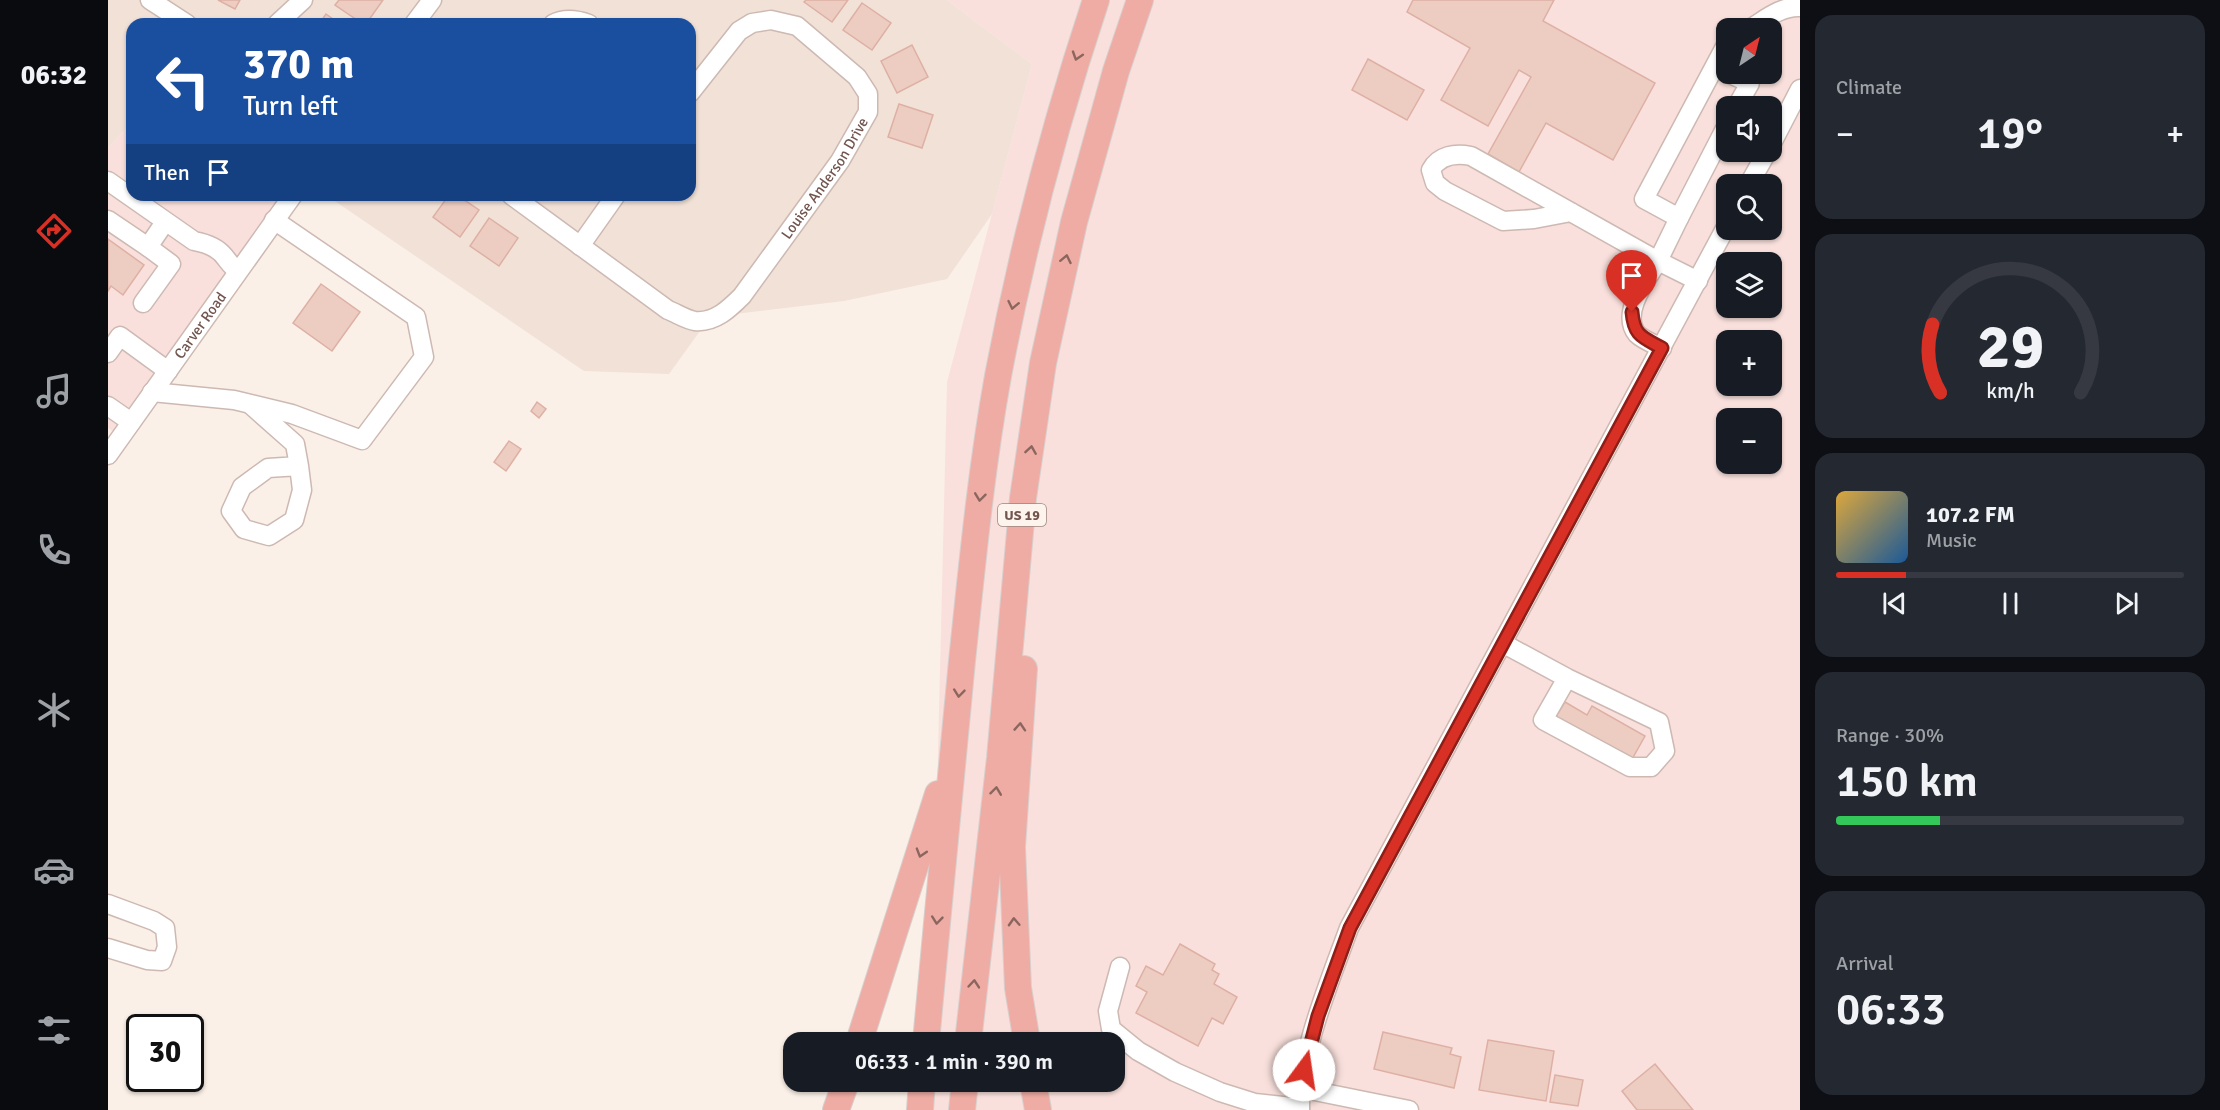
<!DOCTYPE html>
<meta charset="utf-8">
<style>
:root{--surface:#171b24;--page:#242831;--text:#f1f3f6;--muted:#9ea1a6;--line:#363941;--accent:#d93025}
body{margin:0;font-family:Signika,sans-serif;background:var(--page);color:var(--text);height:100vh;display:flex;flex-direction:column;font-size:22px;white-space:nowrap}
*{box-sizing:border-box;margin:0}
p{font-size:20px;color:var(--muted)}
.icon{flex:none;width:33px;height:33px;fill:none;stroke:currentColor;stroke-width:2;stroke-linecap:round;stroke-linejoin:round}
.map{position:relative;flex:1;overflow:hidden}
.sheet{display:flex;flex-direction:column;gap:15px;padding:15px;background:#0d0f14;width:420px}
.sheet>*{flex:none}
.top-card{position:absolute;left:18px;top:18px;width:570px;height:183px;border-radius:18px;box-shadow:0 2px 4px #0004;background:#1a4fa0;color:#fff;overflow:hidden}
.needle{width:39px;rotate:35deg}
.controls{position:absolute;left:1608px;top:18px;display:grid;gap:12px}
.controls a{display:grid;place-items:center;width:66px;height:66px;border-radius:12px;background:var(--surface);box-shadow:0 2px 4px #0004;font-size:30px}
.speed{position:absolute;left:18px;top:1014px;display:flex;gap:12px;font-size:30px;font-weight:700;text-align:center}
.speed>*{display:grid;place-content:center;width:78px;height:78px;border-radius:50%;background:var(--surface);box-shadow:0 2px 4px #0004;line-height:1}
.speed .limit{border:3px solid #111;border-radius:9px;background:#fff;color:#111}
.pin{position:absolute;display:grid;place-items:center;width:51px;height:51px;color:#fff;margin:-62px -26px;border-radius:50% 50% 50% 0;rotate:-45deg;box-shadow:0 0 6px #0007}
.pin .icon{rotate:45deg}
.me{position:absolute;width:66px;margin:-33px;rotate:14deg;stroke-linejoin:round;filter:drop-shadow(0 0 4px #0008)}
.turn{display:flex;align-items:center;gap:21px;height:126px;padding:0 18px;font-size:27px}
.turn .icon{width:78px;height:78px;stroke-width:2.5}
.turn b{display:block;font-size:42px;line-height:51px}
.then{display:flex;align-items:center;height:57px;padding:0 18px;background:#0003;gap:12px;font-size:22px}
.big{font-size:45px;font-weight:600;line-height:1.1}
.sheet .card{flex:1;display:flex;flex-direction:column;justify-content:center;gap:9px;min-width:0;padding:0 21px;border-radius:18px;background:var(--page)}
.sheet .dial{align-items:center;gap:0}
.dial svg{height:156px;overflow:visible;fill:none;stroke:var(--line);stroke-width:7;stroke-linecap:round;text-anchor:middle}
.dial text{fill:var(--text);stroke:none}
.song{display:flex;align-items:center;gap:18px}
.cover{width:72px;height:72px;border-radius:9px;background:linear-gradient(135deg,hsl(40 70% 55%),hsl(210 70% 35%))}
.played{height:6px;border-radius:3px;background:linear-gradient(90deg,var(--accent) 20%,var(--line) 20%)}
.keys{display:flex;justify-content:space-around;direction:ltr}
.heat{display:flex;justify-content:space-between;align-items:center;font-size:33px;direction:ltr}
.charge{height:9px;border-radius:4px;background:linear-gradient(90deg,#34c759 30%,var(--line) 0)}
.trip{position:absolute;left:675px;top:1032px;width:342px;height:60px;border-radius:18px;background:var(--surface);box-shadow:0 2px 4px #0004;font-weight:600;line-height:60px;text-align:center}
main{display:flex;flex:1;min-height:0}
.tabs{display:flex;flex-direction:column;width:108px;justify-content:space-around;align-items:center;background:#090b0e;color:var(--muted)}
.tabs .icon{width:42px;height:42px}
.tabs .current{color:var(--accent)}
.tabs b{font-size:27px;color:var(--text)}
.map>svg:first-child{display:block}
.residential{fill:#f1e1d7}
.commercial{fill:#f9e0dc;fill-rule:evenodd}
.building{fill:#edccc2;stroke:#deb0a4;stroke-width:1.5}
.lines{fill:none;stroke-linecap:round;stroke-linejoin:round}
.minor-casing{stroke:#cdb9b2;stroke-width:21}
.highway-casing{stroke:#d8cfcd;stroke-width:28}
.minor{stroke:#fff;stroke-width:18}
.highway{stroke:#eeaca4;stroke-width:26}
.oneway{stroke:#8b665f}
.route-casing{stroke:#8d1f18;stroke-width:15}
.route{stroke:#d93025;stroke-width:10}
.labels{text-anchor:middle;dominant-baseline:central;stroke-width:4.5;stroke-linejoin:round;paint-order:stroke}
.shield{fill:#fdf4ed;stroke:#9c857e;stroke-width:1.5}
.shield-label{font-size:14px;font-weight:bold;fill:#72554e}
.street-label{font-size:15px;fill:#72554e;stroke:#fdf4ed}
</style>
<main>
<nav class="tabs">
<b>06:32</b>
<svg class="icon current" aria-label="directions" viewBox="0 0 24 24"><path d="M12 3l9 9-9 9-9-9zM9 14v-3h6M13 9l2 2-2 2"/></svg>
<svg class="icon" aria-label="music" viewBox="0 0 24 24"><path d="M9 18V5l10-2v13"/><circle cx="6" cy="18" r="3"/><circle cx="16" cy="16" r="3"/></svg>
<svg class="icon" aria-label="phone" viewBox="0 0 24 24"><path d="M5 4h4l2 5-3 2q2 4 5 5l2-3 5 2v4C11 20 4 13 5 4z"/></svg>
<svg class="icon" aria-label="climate" viewBox="0 0 24 24"><path d="M12 3v18M4 7l16 10M4 17L20 7"/></svg>
<svg class="icon" aria-label="car" viewBox="0 0 24 24"><path d="M5 17H2v-5l4-1 3-4h7l3 4 3 1v5h-3M9 17h6M6 11h13"/><circle cx="7" cy="17" r="2"/><circle cx="17" cy="17" r="2"/></svg>
<svg class="icon" aria-label="filters" viewBox="0 0 24 24"><path d="M4 7h16M4 17h16"/><circle cx="9" cy="7" r="2"/><circle cx="15" cy="17" r="2"/></svg>
</nav>
<div class="map">
<svg width="1692" height="1110" viewBox="0 0 1692 1110">
<rect width="100%" height="100%" fill="#faf0e7"/>
<polygon class="residential" points="0,0 839,0 924,64 884,214 839,279 736,301 602,317 561,374 476,371 218,195 582,195 582,24 24,24 24,122 0,148"/>
<g class="commercial">
<path d="M839 0H1692V1110H822V1082H1006V1042H823L839 382 924 64ZM1618 28H1664V74H1618ZM1618 106H1664V152H1618ZM1618 184H1664V230H1618ZM1618 262H1664V308H1618ZM1618 340H1664V386H1618ZM1618 418H1664V464H1618Z"/>
<polygon points="24,122 24,195 195,195 17,440 0,428 0,148"/>
</g>
<g class="building">
<polygon points="110,0 132,0 127,9"/>
<polygon points="231,0 275,0 258,24 255,24 227,5"/>
<polygon points="698,0 740,0 724,22 696,2"/>
<polygon points="1305,0 1446,0 1435,21 1547,83 1505,160 1438,123 1411,172 1380,154 1423,77 1411,70 1380,126 1333,100 1362,48 1299,12"/>
<polygon points="754,3 783,23 764,50 735,30"/>
<polygon points="218,14 232,24 211,24"/>
<polygon points="804,45 820,77 789,93 773,61"/>
<polygon points="1260,59 1316,90 1299,120 1244,90"/>
<polygon points="791,104 825,115 814,148 780,137"/>
<polygon points="341,195 349,195 371,210 352,237 325,217"/>
<polygon points="381,218 410,238 391,266 362,246"/>
<polygon points="0,239 36,265 15,295 3,286 0,291"/>
<polygon points="213,284 252,312 224,351 185,323"/>
<polygon points="429,402 438,409 431,418 423,411"/>
<polygon points="401,441 413,449 398,471 386,462"/>
<polygon points="1457,702 1479,715 1484,706 1537,736 1523,761 1447,718"/>
<polygon points="1072,944 1107,964 1104,970 1111,974 1106,984 1129,997 1115,1024 1104,1018 1090,1046 1028,1013 1039,992 1028,986 1038,966 1055,975"/>
<polygon points="1275,1032 1344,1048 1342,1054 1353,1057 1346,1088 1266,1069"/>
<polygon points="1380,1040 1446,1051 1438,1101 1371,1090"/>
<polygon points="1547,1064 1585,1110 1529,1110 1514,1091"/>
<polygon points="1447,1075 1475,1080 1470,1106 1442,1102"/>
</g>
<g class="lines">
<defs>
<g id="minor">
<polyline points="42,0 79,24"/>
<polyline points="169,24 195,0"/>
<polyline points="306,24 324,0"/>
<path d="M445 24C456 18 470 20 481 24"/>
<path d="M1643 28C1658 19 1673 6 1692 7"/>
<polyline points="1622,74 1642,83 1629,106"/>
<polyline points="1664,143 1692,89"/>
<path d="M0 181 86 241C97 243 109 247 116 256 121 262 123 266 129 270"/>
<polyline points="1641,184 1659,152"/>
<path id="s1" d="M403 195 560 310C568 313 579 320 587 321 607 323 622 308 634 296L732 161 760 112V94L749 77 689 26 663 20 644 23 631 31 582 93"/>
<path d="M1463 212 1426 219 1395 221 1337 191 1327 183 1323 170C1331 155 1347 153 1363 156L1550 261C1539 279 1512 313 1529 334 1535 340 1546 344 1554 348"/>
<polyline points="1571,218 1618,127"/>
<polyline points="0,220 40,247"/>
<polyline points="472,246 508,195"/>
<polyline points="1590,281 1550,261 1571,218 1536,199 1618,45"/>
<polyline points="35,303 63,264 40,247 57,222"/>
<polyline points="0,353 12,336 60,371"/>
<polyline points="44,392 126,400 184,414 254,440 316,357 308,317 166,220"/>
<polyline points="143,405 187,444 191,466 160,468 134,487 123,511 136,529 161,536 186,520 194,490 191,466"/>
<polyline points="0,406 23,422"/>
<path id="s2" d="M0 455 185 195"/>
<polyline points="1396,644 1459,678 1435,720 1522,767 1543,767 1557,751 1551,722 1459,678"/>
<polyline points="0,904 46,921 57,928 59,947 54,961 39,960 0,948"/>
<polyline points="1012,967 1000,1011 1003,1029 1030,1051 1067,1072 1112,1092 1147,1103 1192,1108"/>
<polyline points="1192,1088 1301,1110"/>
<path d="M1192 1110C1191 1054 1222 981 1241 928L1618 227"/>
</g>
<g id="highway">
<polyline points="916,669 904,847 910,988 919,1042"/>
<polyline points="751,1042 830,794"/>
<path d="M818 1042C830 915 841 788 854 661 864 566 873 470 890 376 914 249 947 123 988 0"/>
<polyline points="860,1042 892,758 915,498 935,363 966,222 1008,71 1032,0"/>
<polyline points="925,1082 930,1110"/>
<polyline points="728,1110 738,1082"/>
<polyline points="812,1110 814,1082"/>
<polyline points="854,1110 857,1082"/>
</g>
</defs>
<use href="#minor" class="minor-casing"/>
<use href="#highway" class="highway-casing"/>
<use href="#minor" class="minor"/>
<use href="#highway" class="highway"/>
</g>
<defs><path id="oneway-chevron" d="M-2-3.5L2.5 0L-2 3.5" fill="none" stroke-width="1.6" stroke-linecap="round" stroke-linejoin="round" transform="scale(1.5)"/></defs>
<g class="oneway">
<use href="#oneway-chevron" transform="translate(969 56) rotate(108)"/>
<use href="#oneway-chevron" transform="translate(958 259) rotate(-78)"/>
<use href="#oneway-chevron" transform="translate(905 305) rotate(102)"/>
<use href="#oneway-chevron" transform="translate(923 450) rotate(-81)"/>
<use href="#oneway-chevron" transform="translate(872 497) rotate(97)"/>
<use href="#oneway-chevron" transform="translate(851 693) rotate(96)"/>
<use href="#oneway-chevron" transform="translate(912 727) rotate(-86)"/>
<use href="#oneway-chevron" transform="translate(888 791) rotate(-83)"/>
<use href="#oneway-chevron" transform="translate(813 853) rotate(107)"/>
<use href="#oneway-chevron" transform="translate(829 920) rotate(96)"/>
<use href="#oneway-chevron" transform="translate(906 922) rotate(-93)"/>
<use href="#oneway-chevron" transform="translate(866 984) rotate(-85)"/>
</g>
<g class="lines">
<defs>
<path id="route" d="M1196 1070 1210 1016 1242 928 1554 348C1534 337 1526 336 1524 312"/>
</defs>
<use href="#route" class="route-casing"/>
<use href="#route" class="route"/>
</g>
<g class="labels">
<rect class="shield" x="890" y="504" width="48" height="22" rx="4.5"/>
<g class="shield-label">
<text x="914" y="515">US 19</text>
</g>
<g class="street-label">
<text stroke="none"><textPath href="#s1" startOffset="423">Louise Anderson Drive</textPath></text>
<text stroke="none"><textPath href="#s2" startOffset="159">Carver Road</textPath></text>
</g>
</g>
</svg>
<div class="controls">
<a><svg class="needle" viewBox="-14 -14 28 28"><path d="M0-13l5 13h-10z" fill="#e53935"/><path d="M0 13l5-13h-10z" fill="#9ea1a6"/></svg></a>
<a><svg class="icon" aria-label="sound" viewBox="0 0 24 24"><path d="M4 9h4l5-4v14l-5-4H4zM17 9q2 3 0 6"/></svg></a>
<a><svg class="icon" aria-label="search" viewBox="0 0 24 24"><circle cx="10" cy="10" r="6"/><path d="M15 15l6 6"/></svg></a>
<a><svg class="icon" aria-label="layers" viewBox="0 0 24 24"><path d="M12 4l9 5-9 5-9-5zM3 14l9 5 9-5"/></svg></a>
<a>+</a>
<a>−</a>
</div>
<div class="speed"><div class="limit">30</div></div>
<div class="pin" style="left:1524px;top:312px;background:#d93025"><svg class="icon" aria-label="arrive" viewBox="0 0 24 24"><path d="M6 21V4h12l-3 4 3 4H6"/></svg></div>
<svg class="me" style="left:1196px;top:1070px" viewBox="-20 -20 40 40"><circle r="19" fill="#fff"/><path d="M0-13L10 11 0 6-10 11z" fill="#d93025"/></svg>
<div class="trip">06:33 · 1 min · 390 m</div>
<div class="top-card">
<div class="turn"><svg class="icon" aria-label="left" viewBox="0 0 24 24"><path d="M17 20v-9H6M10 6l-5 5 5 5"/></svg><div><b>370 m</b>Turn left</div></div>
<div class="then">Then<svg class="icon" aria-label="arrive" viewBox="0 0 24 24"><path d="M6 21V4h12l-3 4 3 4H6"/></svg></div>
</div>
</div>
<section class="sheet">
<div class="card"><p>Climate</p>
<div class="heat"><a>−</a><b class="big">19°</b><a>+</a></div>
</div>
<div class="card dial"><svg viewBox="0 0 100 80">
<path d="M14 69A42 42 0 1 1 86 69"/>
<path d="M14 69A42 42 0 0 1 10 34" stroke="#d93025"/>
<text x="50" y="56" font-size="32" font-weight="700">29</text>
<text x="50" y="72" font-size="11">km/h</text>
</svg></div>
<div class="card">
<div class="song"><i class="cover"></i><div><b>107.2 FM</b><p>Music</p></div></div>
<div class="played"></div>
<div class="keys"><svg class="icon" aria-label="previous" viewBox="0 0 24 24"><path d="M18 5L8 12l10 7zM5 5v14"/></svg><svg class="icon" aria-label="pause" viewBox="0 0 24 24"><path d="M8 5v14M16 5v14"/></svg><svg class="icon" aria-label="next" viewBox="0 0 24 24"><path d="M6 5l10 7-10 7zM19 5v14"/></svg></div>
</div>
<div class="card"><p>Range · 30%</p><b class="big">150 km</b><div class="charge"></div></div>
<div class="card"><p>Arrival</p><b class="big">06:33</b></div>
</section>
</main>
